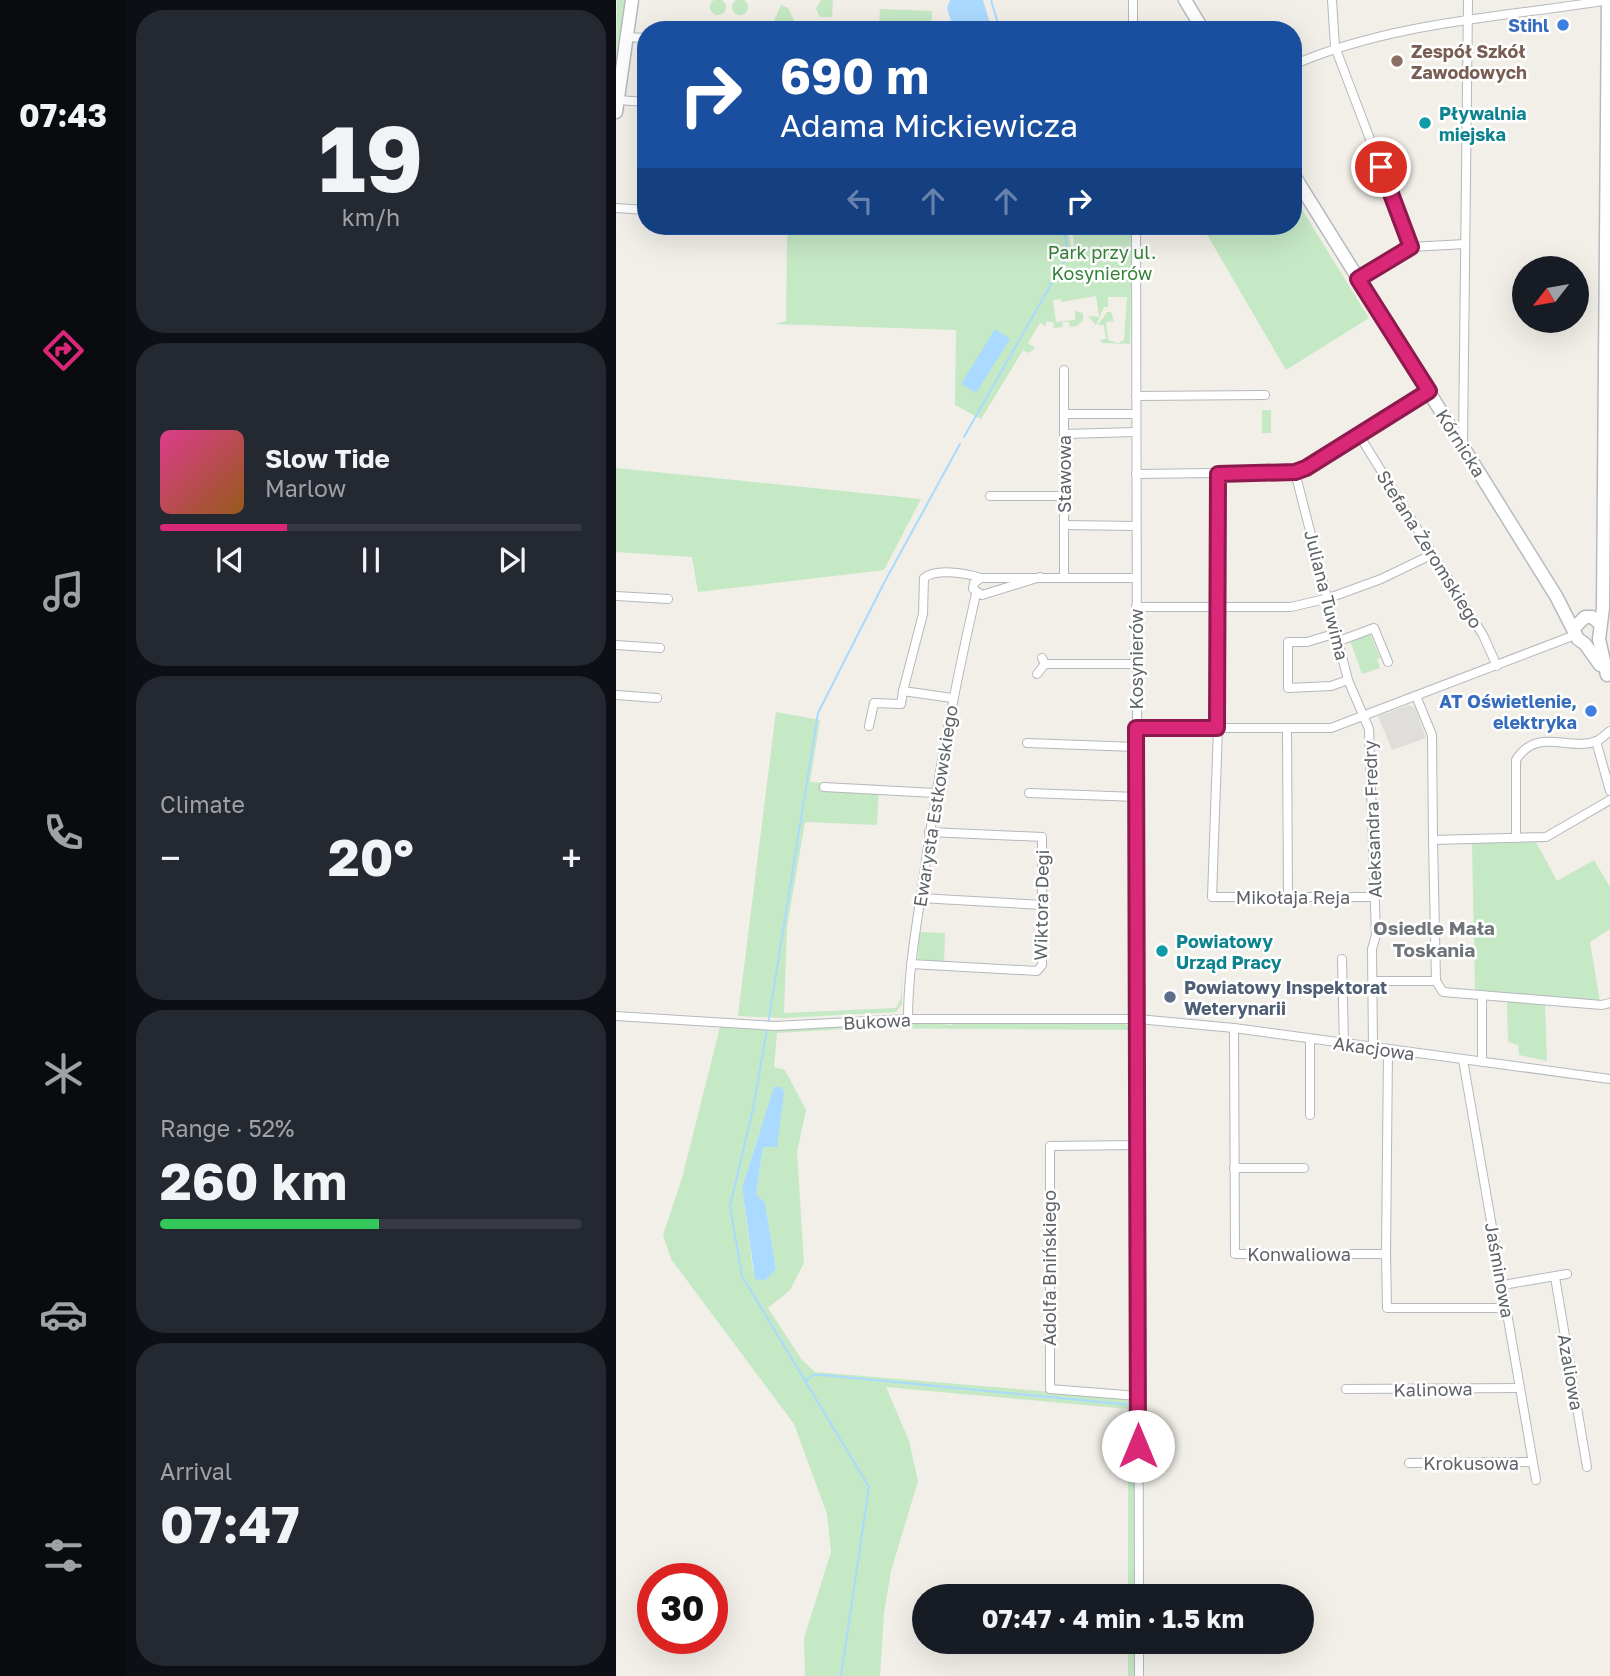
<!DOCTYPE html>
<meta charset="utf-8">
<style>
:root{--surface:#171b24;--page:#242831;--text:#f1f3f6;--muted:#9ea1a6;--line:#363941;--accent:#db2777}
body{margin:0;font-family:"Golos Text",sans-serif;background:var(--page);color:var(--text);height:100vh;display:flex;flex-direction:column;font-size:26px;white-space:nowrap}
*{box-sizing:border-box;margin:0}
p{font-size:23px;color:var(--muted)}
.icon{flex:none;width:38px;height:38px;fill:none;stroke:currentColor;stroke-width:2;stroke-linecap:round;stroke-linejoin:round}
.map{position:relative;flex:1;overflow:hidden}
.sheet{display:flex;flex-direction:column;gap:10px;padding:10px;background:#0d0f14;width:490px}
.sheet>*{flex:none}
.top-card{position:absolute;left:21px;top:21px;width:665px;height:214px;border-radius:28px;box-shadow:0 7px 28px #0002;background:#1a4fa0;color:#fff;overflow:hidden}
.needle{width:46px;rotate:239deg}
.controls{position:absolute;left:896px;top:256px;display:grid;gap:14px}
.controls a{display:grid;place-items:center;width:77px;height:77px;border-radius:50%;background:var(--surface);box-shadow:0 7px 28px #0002;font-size:35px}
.speed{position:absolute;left:21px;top:1563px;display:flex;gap:14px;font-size:35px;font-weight:700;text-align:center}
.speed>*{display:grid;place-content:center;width:91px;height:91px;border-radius:50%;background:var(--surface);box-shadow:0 7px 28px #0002;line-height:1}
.speed .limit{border:10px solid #d22;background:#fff;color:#111}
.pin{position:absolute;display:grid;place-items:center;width:60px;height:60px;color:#fff;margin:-30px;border:4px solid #fff;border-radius:50%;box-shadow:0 2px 7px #0007}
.me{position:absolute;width:77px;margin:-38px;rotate:0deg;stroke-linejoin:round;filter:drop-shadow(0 0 5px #0008)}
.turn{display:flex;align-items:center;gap:24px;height:147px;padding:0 28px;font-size:32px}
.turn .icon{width:91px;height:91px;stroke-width:2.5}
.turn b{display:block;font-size:49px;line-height:60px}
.lanes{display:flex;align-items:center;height:66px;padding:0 28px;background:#0003;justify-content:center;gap:35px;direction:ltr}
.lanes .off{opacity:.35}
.big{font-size:52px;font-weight:700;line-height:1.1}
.sheet .tile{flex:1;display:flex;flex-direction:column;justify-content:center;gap:10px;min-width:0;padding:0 24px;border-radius:28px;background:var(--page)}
.sheet .dial{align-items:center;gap:0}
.dial b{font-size:91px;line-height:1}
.song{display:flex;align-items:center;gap:21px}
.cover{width:84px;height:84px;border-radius:10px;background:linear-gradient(135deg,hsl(330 70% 55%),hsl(30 70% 35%))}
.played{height:7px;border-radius:4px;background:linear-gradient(90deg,var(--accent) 30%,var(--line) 30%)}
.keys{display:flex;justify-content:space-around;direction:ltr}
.heat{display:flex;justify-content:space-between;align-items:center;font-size:38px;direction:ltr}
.charge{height:10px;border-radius:5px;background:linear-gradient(90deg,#34c759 52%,var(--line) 0)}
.trip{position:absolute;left:296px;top:1584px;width:402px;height:70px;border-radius:35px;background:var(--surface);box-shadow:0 7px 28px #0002;font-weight:700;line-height:70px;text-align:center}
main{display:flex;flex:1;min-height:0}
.menu{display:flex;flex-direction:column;width:126px;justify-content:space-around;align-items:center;background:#090b0e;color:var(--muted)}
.menu .icon{width:49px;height:49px}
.menu .selected{color:var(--accent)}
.menu b{font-size:32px;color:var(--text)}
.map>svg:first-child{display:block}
.industrial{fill:#e0deda}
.green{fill:#c5e8c5;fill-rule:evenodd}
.water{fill:#aadaff}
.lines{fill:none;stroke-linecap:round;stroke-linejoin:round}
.stream{stroke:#aadaff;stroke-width:2}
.street-casing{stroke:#b5b8bc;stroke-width:10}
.secondary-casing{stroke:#b6babf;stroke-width:15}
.street{stroke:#fff;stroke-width:8}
.secondary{stroke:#fff;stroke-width:12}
.route-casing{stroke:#8e194d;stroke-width:18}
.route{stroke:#db2777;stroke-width:12}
.shop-dot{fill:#3f7fe0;stroke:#fff;stroke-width:2.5}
.education-dot{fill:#8d6e63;stroke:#fff;stroke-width:2.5}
.culture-dot{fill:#0f9aa8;stroke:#fff;stroke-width:2.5}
.service-dot{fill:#5c6f8a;stroke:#fff;stroke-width:2.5}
.labels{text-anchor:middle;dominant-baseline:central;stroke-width:5;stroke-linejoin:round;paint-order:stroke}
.shop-label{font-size:18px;font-weight:bold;fill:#366cbe;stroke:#fff;text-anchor:end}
.education-label{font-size:18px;font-weight:bold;fill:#785e54;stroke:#fff;text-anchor:start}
.culture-label{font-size:18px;font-weight:bold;fill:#0d838f;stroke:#fff;text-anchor:start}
.park-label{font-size:18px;fill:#348238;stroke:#fff}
.street-label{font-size:18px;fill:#5f6368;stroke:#fff}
.service-label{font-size:18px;font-weight:bold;fill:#4e5e75;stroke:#fff;text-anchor:start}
.neighbourhood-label{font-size:19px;font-weight:bold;fill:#70757a;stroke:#fff}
</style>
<main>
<nav class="menu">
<b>07:43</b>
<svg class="icon selected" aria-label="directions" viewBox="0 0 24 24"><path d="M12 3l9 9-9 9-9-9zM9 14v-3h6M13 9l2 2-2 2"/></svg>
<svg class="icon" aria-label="music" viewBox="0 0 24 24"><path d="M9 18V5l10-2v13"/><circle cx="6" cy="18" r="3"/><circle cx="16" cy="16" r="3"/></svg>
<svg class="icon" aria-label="phone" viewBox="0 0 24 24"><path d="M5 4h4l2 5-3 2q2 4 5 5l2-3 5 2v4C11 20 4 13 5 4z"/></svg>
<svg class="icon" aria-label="climate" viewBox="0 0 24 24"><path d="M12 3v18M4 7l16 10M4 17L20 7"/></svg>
<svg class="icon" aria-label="car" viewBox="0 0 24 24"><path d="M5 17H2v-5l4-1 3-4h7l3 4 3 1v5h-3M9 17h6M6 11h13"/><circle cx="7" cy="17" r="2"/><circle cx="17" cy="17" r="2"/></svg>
<svg class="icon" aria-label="filters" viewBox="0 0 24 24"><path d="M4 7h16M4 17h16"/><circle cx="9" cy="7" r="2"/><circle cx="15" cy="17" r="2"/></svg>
</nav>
<section class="sheet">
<div class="tile dial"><b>19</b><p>km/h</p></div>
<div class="tile">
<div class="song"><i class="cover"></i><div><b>Slow Tide</b><p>Marlow</p></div></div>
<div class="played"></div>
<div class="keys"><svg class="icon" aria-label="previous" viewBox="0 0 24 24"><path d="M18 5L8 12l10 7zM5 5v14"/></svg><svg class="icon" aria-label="pause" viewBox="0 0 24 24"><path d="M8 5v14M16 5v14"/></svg><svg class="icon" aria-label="next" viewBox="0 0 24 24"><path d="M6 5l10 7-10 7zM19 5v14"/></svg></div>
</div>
<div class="tile"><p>Climate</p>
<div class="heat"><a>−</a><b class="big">20°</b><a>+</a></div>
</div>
<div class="tile"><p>Range · 52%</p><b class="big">260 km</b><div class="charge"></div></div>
<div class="tile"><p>Arrival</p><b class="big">07:47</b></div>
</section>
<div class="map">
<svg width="994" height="1676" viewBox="0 0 994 1676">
<rect width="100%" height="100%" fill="#f1efe8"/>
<polygon class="industrial" points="793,705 799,708 810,738 776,750 762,716"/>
<g class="green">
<circle cx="124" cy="7" r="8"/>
<circle cx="102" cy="7" r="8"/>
<polygon points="1,0 9,0 0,67"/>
<polygon points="205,0 217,0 216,17 204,17 200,9"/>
<polygon points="165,5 172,8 179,22 156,25"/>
<polygon points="264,9 316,11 315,30 263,30"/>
<polygon points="677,195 753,318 670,370 586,226 677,226"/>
<polygon points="175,226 450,226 457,252 458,240 454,226 516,226 514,344 486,343 484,340 490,339 488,325 482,325 491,312 495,312 498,321 490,322 492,340 502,343 508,340 511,297 492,297 492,307 488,307 480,325 472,316 483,317 480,296 445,302 445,299 437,300 440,322 459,320 459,311 467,313 467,320 461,326 454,327 453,322 446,322 447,327 437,328 438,323 431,321 429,326 424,323 412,343 419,348 413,353 407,350 365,419 339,405 340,330 160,324 170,321 171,238"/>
<rect x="646" y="410" width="9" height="23"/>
<polygon points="0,468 305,499 268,570 82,592 76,557 0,552"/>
<polygon points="754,633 764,658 761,659 764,668 746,674 734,640"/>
<polygon points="160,712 204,720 194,782 263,785 261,825 189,822 171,927 168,1013 280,1008 285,998 286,973 286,1004 280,1012 168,1018 122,1016"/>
<polygon points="920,842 941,881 978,860 994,887 994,929 974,942 984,1002 859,990 856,843"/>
<polygon points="303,932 329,933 328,962 302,959"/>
<polygon points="891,1001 929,1005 931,1061 903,1055 902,1045 892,1042"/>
<path d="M303 1022 336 1025V1022L509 1023 515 1030 245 1028 161 1033 158 1067 169 1070 190 1110 181 1152 188 1263 174 1290 152 1308 186 1360 199 1372 520 1399V1596H512V1409L270 1387 293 1441 302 1481 275 1571 268 1613 264 1676H189L188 1638 215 1552 211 1514 178 1424 55 1259 47 1235 66 1178 104 1027 161 1030ZM154 1100 166 1105 160 1147H147L140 1194 149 1203 160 1269 137 1270 126 1188Z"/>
<rect x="512" y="1642" width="8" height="34"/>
</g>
<g class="water">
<polygon points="334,0 367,0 376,30 338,30 331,8"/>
<polygon points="379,329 394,339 360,393 345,384"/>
<polygon points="158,1087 165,1087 168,1092 161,1147 147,1147 140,1194 149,1203 160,1269 149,1280 139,1279 126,1188"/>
</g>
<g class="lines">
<g class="stream">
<polyline points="375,0 384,30"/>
<polyline points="348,437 450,258 450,239 445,226"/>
<polyline points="152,1024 202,713 269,581 344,444"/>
<polyline points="151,1029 137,1109 114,1206 126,1276 253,1487 225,1676"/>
<polyline points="189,1381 198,1375 207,1375 516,1405"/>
</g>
<defs>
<g id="street">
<polyline points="517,0 517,30"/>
<polyline points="716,0 719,47 795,247"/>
<polyline points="11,37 30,38"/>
<path d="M677 65C776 22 889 17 994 0"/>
<polyline points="2,100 30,102"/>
<polyline points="0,208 30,210"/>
<polyline points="520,226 523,1596"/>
<polyline points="742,279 795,247 849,244"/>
<polyline points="448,370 448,578"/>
<polyline points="520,396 649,395"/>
<polyline points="448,414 519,414"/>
<polyline points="448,434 520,432"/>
<polyline points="743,435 867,635 881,666"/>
<polyline points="847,443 852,0"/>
<polyline points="679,472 732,680 753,729 760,935 756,949 757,1048"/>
<polyline points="520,474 679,472 813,391"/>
<polyline points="602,474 602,728 596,897 758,897"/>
<polyline points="374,496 448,496"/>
<polyline points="448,525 520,526"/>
<polyline points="424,577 366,595 357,589 358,583 365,578 519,578"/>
<polyline points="0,596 52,599"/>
<polyline points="520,607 675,607 713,598 765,579 817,554"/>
<polyline points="721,633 691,642 672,642 672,688 715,686 732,680"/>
<polyline points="723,641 758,628 772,662"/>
<polyline points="0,645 44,648"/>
<polyline points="429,664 519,664"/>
<polyline points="421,674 429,664 426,658"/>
<polyline points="0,695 41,698"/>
<polyline points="800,696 816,735 817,840 930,837 994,800"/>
<path d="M336 698 287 691 307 614 308 578C320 568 350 573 365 578"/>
<polyline points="253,726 258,703 285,704 287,691"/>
<polyline points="520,728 715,728 959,635"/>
<polyline points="671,729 672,897"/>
<polyline points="980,741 994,791"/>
<polyline points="411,743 520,747"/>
<polyline points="208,787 319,793"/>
<polyline points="413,793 521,797"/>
<path d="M900 838V760C921 726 952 752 981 741 985 739 990 734 994 731"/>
<polyline points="817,840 820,981"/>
<polyline points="304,898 427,905"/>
<polyline points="726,959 728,1044"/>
<polyline points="295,964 421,971 426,965 426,837 313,832"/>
<polyline points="757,981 820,981 827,992 986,1005 994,1003"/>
<polyline points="866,995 866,1062"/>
<polyline points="0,1016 159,1026 292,1019 522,1019 618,1028 994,1079"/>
<path d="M292 1019C292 973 300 928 307 882 320 785 338 690 360 594"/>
<polyline points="618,1028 619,1254 770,1254 772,1050"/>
<polyline points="847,1060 920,1480"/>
<polyline points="694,1115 694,1039"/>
<polyline points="522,1145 434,1146 434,1389 522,1396"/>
<polyline points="618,1168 688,1168"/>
<polyline points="770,1254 771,1308 891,1308"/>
<polyline points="939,1277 971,1467"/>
<polyline points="887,1285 951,1274"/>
<polyline points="730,1389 904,1388"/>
<polyline points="793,1463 916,1462"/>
<polyline points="523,1642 523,1676"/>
</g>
<g id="secondary">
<polyline points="569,0 587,30"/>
<polyline points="0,112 16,0"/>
<polyline points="677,174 940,596 962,639 969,644 984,665"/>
<polyline points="958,628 969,617 976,617 983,623"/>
<polyline points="991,675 983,639 987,608 992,0"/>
</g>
</defs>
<use href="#street" class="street-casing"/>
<use href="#secondary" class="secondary-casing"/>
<use href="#street" class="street"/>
<use href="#secondary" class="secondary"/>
</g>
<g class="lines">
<defs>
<polyline id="route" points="522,1446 520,728 601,728 602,474 679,472 690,468 813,391 742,279 795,247 765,167"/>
</defs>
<use href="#route" class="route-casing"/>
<use href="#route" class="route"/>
</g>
<g class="shop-dot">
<circle cx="947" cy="25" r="7"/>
<circle cx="975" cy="711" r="7"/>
</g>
<circle class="education-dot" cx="781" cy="61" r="7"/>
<g class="culture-dot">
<circle cx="809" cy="123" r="7"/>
<circle cx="546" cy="951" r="7"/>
</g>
<circle class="service-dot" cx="554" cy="997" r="7"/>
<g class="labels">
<g class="shop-label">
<text x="933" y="25">Stihl</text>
<text x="961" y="701">AT Oświetlenie,<tspan x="961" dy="21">elektryka</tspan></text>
</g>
<g class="education-label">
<text x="795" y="51">Zespół Szkół<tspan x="795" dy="21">Zawodowych</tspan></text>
</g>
<g class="culture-label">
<text x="823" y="113">Pływalnia<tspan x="823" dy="21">miejska</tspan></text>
<text x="560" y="941">Powiatowy<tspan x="560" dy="21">Urząd Pracy</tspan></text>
</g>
<g class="park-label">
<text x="486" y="252">Park przy ul.<tspan x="486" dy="21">Kosynierów</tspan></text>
</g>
<g class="street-label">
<text transform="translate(845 443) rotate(58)">Kórnicka</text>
<text transform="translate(448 474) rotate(-90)">Stawowa</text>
<text transform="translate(814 549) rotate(58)">Stefana Żeromskiego</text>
<text transform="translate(711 595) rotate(76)">Juliana Tuwima</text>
<text transform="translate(520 659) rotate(-90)">Kosynierów</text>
<text transform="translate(319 806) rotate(-81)">Ewarysta Estkowskiego</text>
<text transform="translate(756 819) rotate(-92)">Aleksandra Fredry</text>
<text x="677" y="897">Mikołaja Reja</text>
<text transform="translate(425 905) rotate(-89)">Wiktora Degi</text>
<text transform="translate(261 1021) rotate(-3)">Bukowa</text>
<text transform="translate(758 1048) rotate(8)">Akacjowa</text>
<text x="683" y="1254">Konwaliowa</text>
<text transform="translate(433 1268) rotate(-90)">Adolfa Bnińskiego</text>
<text transform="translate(884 1270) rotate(80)">Jaśminowa</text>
<text transform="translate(955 1372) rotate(80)">Azaliowa</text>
<text transform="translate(817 1389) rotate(-1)">Kalinowa</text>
<text x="855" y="1463">Krokusowa</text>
</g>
<g class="service-label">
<text x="568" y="987">Powiatowy Inspektorat<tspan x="568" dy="21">Weterynarii</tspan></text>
</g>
<g class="neighbourhood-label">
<text x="818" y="927">Osiedle Mała<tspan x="818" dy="22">Toskania</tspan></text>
</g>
</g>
</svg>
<div class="controls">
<a><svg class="needle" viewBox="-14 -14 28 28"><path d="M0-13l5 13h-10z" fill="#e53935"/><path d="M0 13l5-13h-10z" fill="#9ea1a6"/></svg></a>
</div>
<div class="speed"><div class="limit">30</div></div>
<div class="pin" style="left:765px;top:167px;background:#d93025"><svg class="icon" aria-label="arrive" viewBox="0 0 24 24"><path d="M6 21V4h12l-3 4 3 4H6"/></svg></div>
<svg class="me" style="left:522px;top:1446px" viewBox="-20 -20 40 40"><circle r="19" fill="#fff"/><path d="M0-13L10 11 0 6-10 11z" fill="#db2777"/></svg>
<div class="trip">07:47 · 4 min · 1.5 km</div>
<div class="top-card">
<div class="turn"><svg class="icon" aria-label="right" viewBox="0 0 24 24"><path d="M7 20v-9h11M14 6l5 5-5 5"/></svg><div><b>690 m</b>Adama Mickiewicza</div></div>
<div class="lanes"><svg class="icon off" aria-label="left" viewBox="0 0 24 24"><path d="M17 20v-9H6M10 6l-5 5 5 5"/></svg><svg class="icon off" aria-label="ahead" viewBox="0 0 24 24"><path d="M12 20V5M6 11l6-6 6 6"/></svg><svg class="icon off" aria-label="ahead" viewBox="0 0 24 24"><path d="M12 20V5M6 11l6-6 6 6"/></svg><svg class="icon" aria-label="right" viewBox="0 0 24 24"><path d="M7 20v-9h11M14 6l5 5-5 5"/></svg></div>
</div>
</div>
</main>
